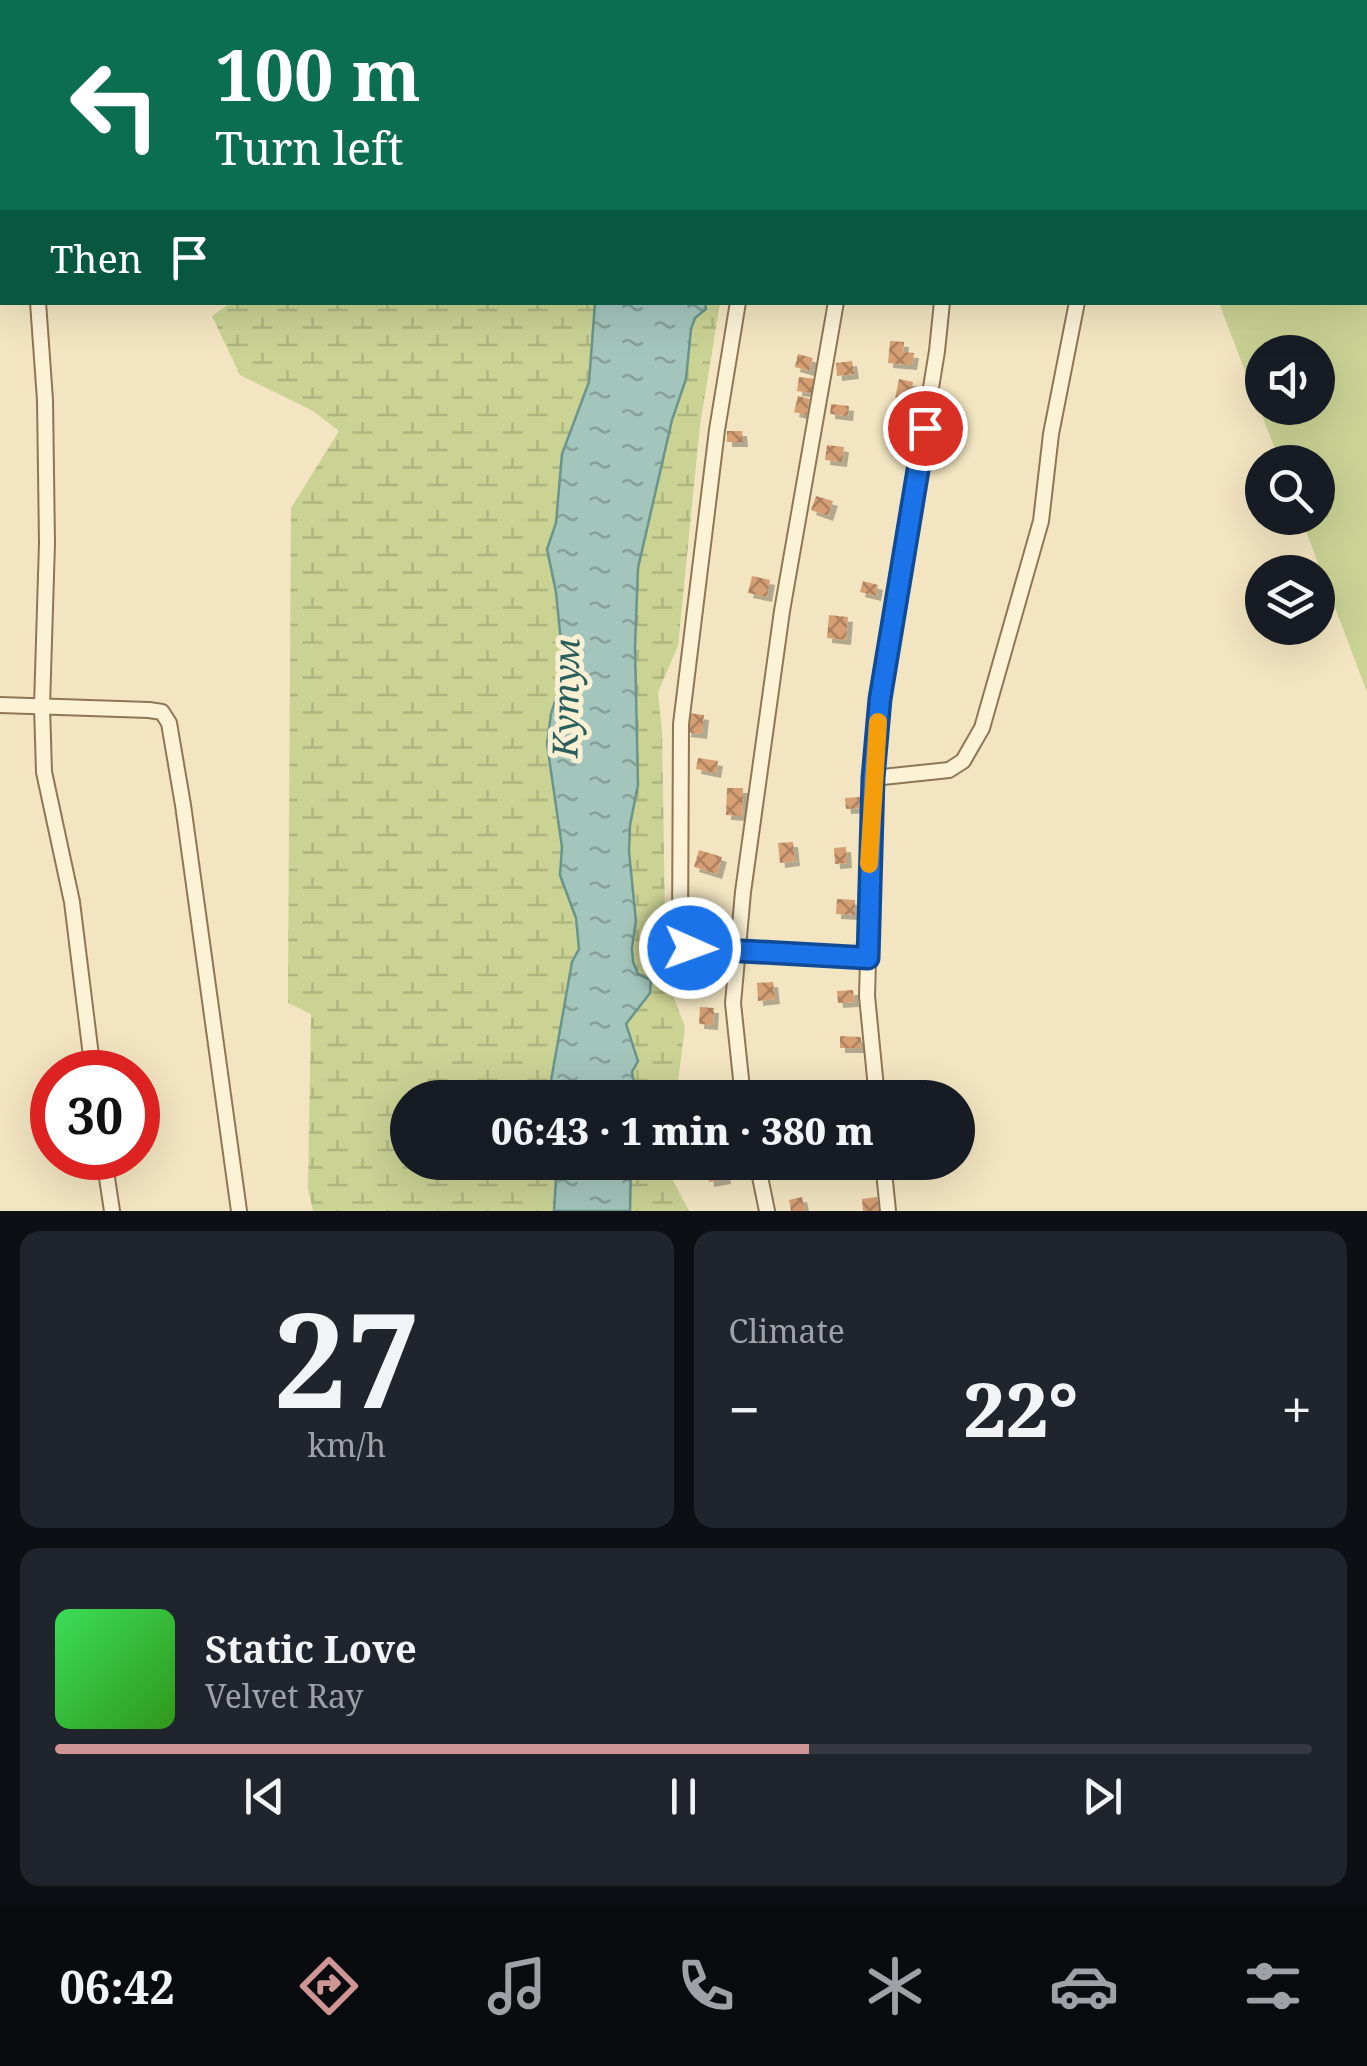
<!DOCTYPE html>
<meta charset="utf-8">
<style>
:root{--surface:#171b24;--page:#20242c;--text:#f1f3f6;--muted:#9ea1a6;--line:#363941;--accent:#cf9595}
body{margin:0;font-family:"Noto Serif",serif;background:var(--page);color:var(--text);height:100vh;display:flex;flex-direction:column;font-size:38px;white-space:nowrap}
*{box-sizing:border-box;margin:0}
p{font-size:32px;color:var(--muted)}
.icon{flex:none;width:55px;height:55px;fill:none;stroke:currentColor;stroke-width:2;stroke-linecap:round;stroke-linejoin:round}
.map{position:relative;height:1211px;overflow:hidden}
.panel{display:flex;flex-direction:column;gap:20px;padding:20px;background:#0d0f14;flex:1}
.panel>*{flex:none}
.guide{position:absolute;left:0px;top:0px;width:1368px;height:305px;box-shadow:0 10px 40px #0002;background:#0b6e4f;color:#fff;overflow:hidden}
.fabs{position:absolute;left:1245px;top:335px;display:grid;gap:20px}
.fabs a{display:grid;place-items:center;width:90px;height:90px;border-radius:50%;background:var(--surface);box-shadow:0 10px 40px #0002;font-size:50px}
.speed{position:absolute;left:30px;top:1050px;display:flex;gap:20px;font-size:50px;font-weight:700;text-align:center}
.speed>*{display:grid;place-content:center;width:130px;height:130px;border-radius:50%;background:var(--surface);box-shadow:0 10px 40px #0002;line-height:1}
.speed .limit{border:15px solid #d22;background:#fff;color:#111}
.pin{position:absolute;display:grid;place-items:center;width:85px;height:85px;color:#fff;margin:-42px;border:5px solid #fff;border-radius:50%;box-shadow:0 2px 10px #0007}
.me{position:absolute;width:110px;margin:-55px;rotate:92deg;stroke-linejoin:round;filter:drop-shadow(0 0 8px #0008)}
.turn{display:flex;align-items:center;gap:35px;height:210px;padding:0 50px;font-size:45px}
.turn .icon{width:130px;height:130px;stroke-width:2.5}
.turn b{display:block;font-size:70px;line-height:85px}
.then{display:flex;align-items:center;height:95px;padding:0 50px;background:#0003;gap:20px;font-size:38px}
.big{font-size:75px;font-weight:800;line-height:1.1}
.panel .tile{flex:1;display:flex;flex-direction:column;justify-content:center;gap:15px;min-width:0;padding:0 35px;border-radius:20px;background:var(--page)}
.panel .dial{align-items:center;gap:0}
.dial b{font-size:130px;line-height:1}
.song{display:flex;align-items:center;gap:30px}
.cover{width:120px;height:120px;border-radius:15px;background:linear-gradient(135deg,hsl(130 70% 55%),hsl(110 70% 35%))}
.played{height:10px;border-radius:5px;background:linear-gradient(90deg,var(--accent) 60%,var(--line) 60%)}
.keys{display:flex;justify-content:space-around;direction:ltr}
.heat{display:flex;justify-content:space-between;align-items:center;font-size:55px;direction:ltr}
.panel .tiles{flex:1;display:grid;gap:20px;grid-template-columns:1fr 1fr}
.tile:last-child{grid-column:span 2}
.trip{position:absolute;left:390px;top:1080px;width:585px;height:100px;border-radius:50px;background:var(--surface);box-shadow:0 10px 40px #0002;font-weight:800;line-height:100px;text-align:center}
.tabs{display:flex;height:160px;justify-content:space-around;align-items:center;background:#090b0e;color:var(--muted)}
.tabs .icon{width:70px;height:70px}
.tabs .current{color:var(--accent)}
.tabs b{font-size:45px;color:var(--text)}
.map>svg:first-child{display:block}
.farmland{fill:url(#farmland-rules)}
.wetland{fill:url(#wetland-marsh)}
.pitch{fill:#cad294;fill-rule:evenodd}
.water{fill:url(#water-ripples);stroke:#6a958b;stroke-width:2.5}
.building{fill:url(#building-cross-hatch);filter:url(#shadow)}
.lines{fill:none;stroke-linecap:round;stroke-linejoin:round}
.minor-casing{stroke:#8f7656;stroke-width:18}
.minor{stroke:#fcf2d6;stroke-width:14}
.route-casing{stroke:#114b97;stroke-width:25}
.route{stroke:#1a73e8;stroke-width:18}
.slow{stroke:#f59e0b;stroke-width:18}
.labels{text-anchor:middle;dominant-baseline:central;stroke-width:10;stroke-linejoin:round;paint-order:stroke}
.water-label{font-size:35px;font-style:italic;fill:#2a5e5c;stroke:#f9efd2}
</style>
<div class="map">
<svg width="1367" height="1211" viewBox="0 0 1367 1211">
<defs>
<pattern id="farmland-rules" width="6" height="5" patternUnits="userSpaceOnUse" patternTransform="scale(2.5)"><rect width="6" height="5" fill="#eae1ae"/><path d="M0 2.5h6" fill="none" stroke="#cac195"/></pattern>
<pattern id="wetland-marsh" width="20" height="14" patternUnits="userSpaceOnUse" patternTransform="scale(2.5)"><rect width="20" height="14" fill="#cad294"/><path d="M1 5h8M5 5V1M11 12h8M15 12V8" fill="none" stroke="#aeb57f"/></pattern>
<pattern id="water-ripples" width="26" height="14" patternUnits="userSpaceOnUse" patternTransform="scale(2.5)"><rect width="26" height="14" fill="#a4c5bc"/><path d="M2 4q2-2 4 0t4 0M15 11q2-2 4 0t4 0" fill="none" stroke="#87a098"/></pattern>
<pattern id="building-cross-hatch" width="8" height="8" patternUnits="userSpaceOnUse" patternTransform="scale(2.5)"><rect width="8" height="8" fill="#d59e73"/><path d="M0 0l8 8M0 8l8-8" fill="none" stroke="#ae815e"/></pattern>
<filter id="shadow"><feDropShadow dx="5" dy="5" stdDeviation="0" flood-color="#0004"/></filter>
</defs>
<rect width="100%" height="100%" fill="#f3e5c1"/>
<polygon class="farmland" points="1105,0 1367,0 1367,186 1365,2"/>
<g class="wetland">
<polygon points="232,302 595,303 589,382 562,454 556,523 547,549 556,592 564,673 551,714 547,744 562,847 560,875 576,918 579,949 572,962 551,1080 553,1097 408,1098 408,1162 557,1163 554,1211 313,1211 308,1189 311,1014 288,1003 291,508 339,431 313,411 240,375 212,316"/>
<polygon points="705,303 720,303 700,425 678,646 658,692 662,732 666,977 685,1027 676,1097 637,1097 632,1072 636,1048 628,1037 626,1024 650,993 633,962 636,921 629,852 630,825 638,785 635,647 638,568 672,420 686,379 691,329 695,318 706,309"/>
<polygon points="631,1163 664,1163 689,1211 630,1211"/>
</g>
<path class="pitch" d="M1367 186V692L1301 518H1318V462H1280L1219 303 1365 302ZM1262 352H1318V408H1262Z"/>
<g class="water">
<polygon points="595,303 705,303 706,309 695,318 691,329 686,379 672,420 638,568 635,647 638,785 630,825 629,852 636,921 632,948 633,962 638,974 651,980 650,993 626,1024 638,1061 632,1072 637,1097 553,1097 551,1081 572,962 579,949 576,918 560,875 562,847 547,744 551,714 564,673 556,592 547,549 556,523 562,454 589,382"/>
<polygon points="557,1163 631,1163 630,1211 554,1211"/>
</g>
<g class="building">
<polygon points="890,341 904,342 903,352 914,353 912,365 888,363"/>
<polygon points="798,354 813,358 809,371 795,367"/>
<polygon points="852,361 854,374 837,376 836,363"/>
<polygon points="799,377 815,379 813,393 797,391"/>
<polygon points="899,379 913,382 910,401 895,399"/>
<polygon points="798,396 810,399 806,415 794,412"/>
<polygon points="831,404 849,406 848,416 830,414"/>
<polygon points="887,417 906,418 905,431 886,430"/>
<polygon points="727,431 742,431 743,442 727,442"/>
<polygon points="827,445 844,447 842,462 825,460"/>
<polygon points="816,496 833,501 828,516 811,510"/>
<polygon points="752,576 770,580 767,597 748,593"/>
<polygon points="863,581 878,585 876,596 860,592"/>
<polygon points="829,615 848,617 846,640 827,638"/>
<polygon points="688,713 704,715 702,734 686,732"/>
<polygon points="698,758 718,761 716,773 696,769"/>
<polygon points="727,788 743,788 742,816 726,815"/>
<polygon points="861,797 862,808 846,809 845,798"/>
<polygon points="793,842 795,861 780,863 778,843"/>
<polygon points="846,847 847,863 835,864 834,848"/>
<polygon points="699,850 722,857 717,874 694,867"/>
<polygon points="837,899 855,900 855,915 836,914"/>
<polygon points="715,957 716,970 700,972 699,959"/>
<polygon points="773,982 775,999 758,1001 757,983"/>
<polygon points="853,990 854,1002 838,1003 837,991"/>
<polygon points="700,1007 714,1008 713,1025 699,1024"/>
<polygon points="840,1036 861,1037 861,1048 840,1048"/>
<polygon points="723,1162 726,1179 709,1182 707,1164"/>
<polygon points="781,1162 796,1162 798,1172 784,1175"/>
<polygon points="802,1197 805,1211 791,1211 789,1200"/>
<polygon points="877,1197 879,1211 863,1211 862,1199"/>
</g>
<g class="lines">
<defs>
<g id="minor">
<polyline points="25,0 25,2"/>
<polyline points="1354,0 1364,2"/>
<polyline points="822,2 822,0"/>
<polyline points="1043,2 1045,0"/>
<polyline points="38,302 45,400 47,543 42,706 44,772 72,902 93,1072"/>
<polyline points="738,302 717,430 681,724 680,937 683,945 690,948 868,958"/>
<polyline points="0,705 149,710 162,712 169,723 183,805 239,1211"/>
<polyline points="873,778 949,770 963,761 982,728 1041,521 1051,434 1077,302"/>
<polyline points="743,1098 733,1003 743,892 782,611 836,302"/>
<polyline points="877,1098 867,996 873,778 880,699 937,351 942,302"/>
<polyline points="104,1158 112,1211"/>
<polyline points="757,1162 767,1211"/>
<polyline points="883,1162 888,1211"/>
</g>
</defs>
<use href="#minor" class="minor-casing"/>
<use href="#minor" class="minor"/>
</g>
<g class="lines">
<defs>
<polyline id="route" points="690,948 868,958 873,778 880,699 925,428"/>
</defs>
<use href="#route" class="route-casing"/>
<use href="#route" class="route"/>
<polyline class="slow" points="869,864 878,722"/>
</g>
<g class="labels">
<g class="water-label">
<text transform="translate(565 698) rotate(-89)">Кутум</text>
</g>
</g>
</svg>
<div class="fabs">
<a><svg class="icon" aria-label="sound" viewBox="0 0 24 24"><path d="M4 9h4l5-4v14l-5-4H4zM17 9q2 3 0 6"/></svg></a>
<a><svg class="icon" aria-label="search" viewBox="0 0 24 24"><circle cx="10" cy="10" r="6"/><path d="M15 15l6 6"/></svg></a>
<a><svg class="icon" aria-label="layers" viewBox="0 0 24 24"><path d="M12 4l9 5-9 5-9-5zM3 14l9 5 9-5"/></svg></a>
</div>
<div class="speed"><div class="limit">30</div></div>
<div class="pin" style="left:925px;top:428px;background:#d93025"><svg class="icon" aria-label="arrive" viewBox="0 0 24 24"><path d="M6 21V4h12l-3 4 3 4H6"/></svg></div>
<svg class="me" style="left:690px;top:948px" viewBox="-20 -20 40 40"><circle r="17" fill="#1a73e8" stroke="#fff" stroke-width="3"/><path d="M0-11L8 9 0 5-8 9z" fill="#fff"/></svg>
<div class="trip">06:43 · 1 min · 380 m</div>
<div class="guide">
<div class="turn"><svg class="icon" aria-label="left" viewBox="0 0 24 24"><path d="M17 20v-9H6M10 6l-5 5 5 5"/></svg><div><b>100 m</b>Turn left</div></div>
<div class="then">Then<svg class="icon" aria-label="arrive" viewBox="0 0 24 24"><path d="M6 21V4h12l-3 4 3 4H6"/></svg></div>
</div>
</div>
<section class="panel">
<div class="tiles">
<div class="tile dial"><b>27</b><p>km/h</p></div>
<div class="tile"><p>Climate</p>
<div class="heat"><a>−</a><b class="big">22°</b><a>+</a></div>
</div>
<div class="tile">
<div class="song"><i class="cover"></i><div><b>Static Love</b><p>Velvet Ray</p></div></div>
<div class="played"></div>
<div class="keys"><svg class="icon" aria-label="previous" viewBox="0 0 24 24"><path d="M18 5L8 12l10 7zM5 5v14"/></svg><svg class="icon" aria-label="pause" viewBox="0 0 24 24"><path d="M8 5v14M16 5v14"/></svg><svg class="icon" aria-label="next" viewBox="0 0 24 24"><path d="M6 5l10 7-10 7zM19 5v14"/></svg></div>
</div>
</div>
</section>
<nav class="tabs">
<b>06:42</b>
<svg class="icon current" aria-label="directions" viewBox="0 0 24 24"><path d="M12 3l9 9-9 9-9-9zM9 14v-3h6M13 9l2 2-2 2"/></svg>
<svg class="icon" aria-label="music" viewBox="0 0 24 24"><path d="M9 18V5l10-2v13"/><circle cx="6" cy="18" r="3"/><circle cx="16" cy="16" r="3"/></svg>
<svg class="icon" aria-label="phone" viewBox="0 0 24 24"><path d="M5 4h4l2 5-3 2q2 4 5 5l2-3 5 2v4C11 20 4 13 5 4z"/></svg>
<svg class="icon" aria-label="climate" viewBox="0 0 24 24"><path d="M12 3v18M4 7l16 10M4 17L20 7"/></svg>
<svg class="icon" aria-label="car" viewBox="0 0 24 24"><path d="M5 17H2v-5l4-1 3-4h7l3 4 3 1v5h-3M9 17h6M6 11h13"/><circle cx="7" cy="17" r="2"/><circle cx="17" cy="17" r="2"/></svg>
<svg class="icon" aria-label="filters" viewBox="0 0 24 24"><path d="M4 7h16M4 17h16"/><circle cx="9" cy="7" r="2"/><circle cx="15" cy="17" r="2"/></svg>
</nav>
